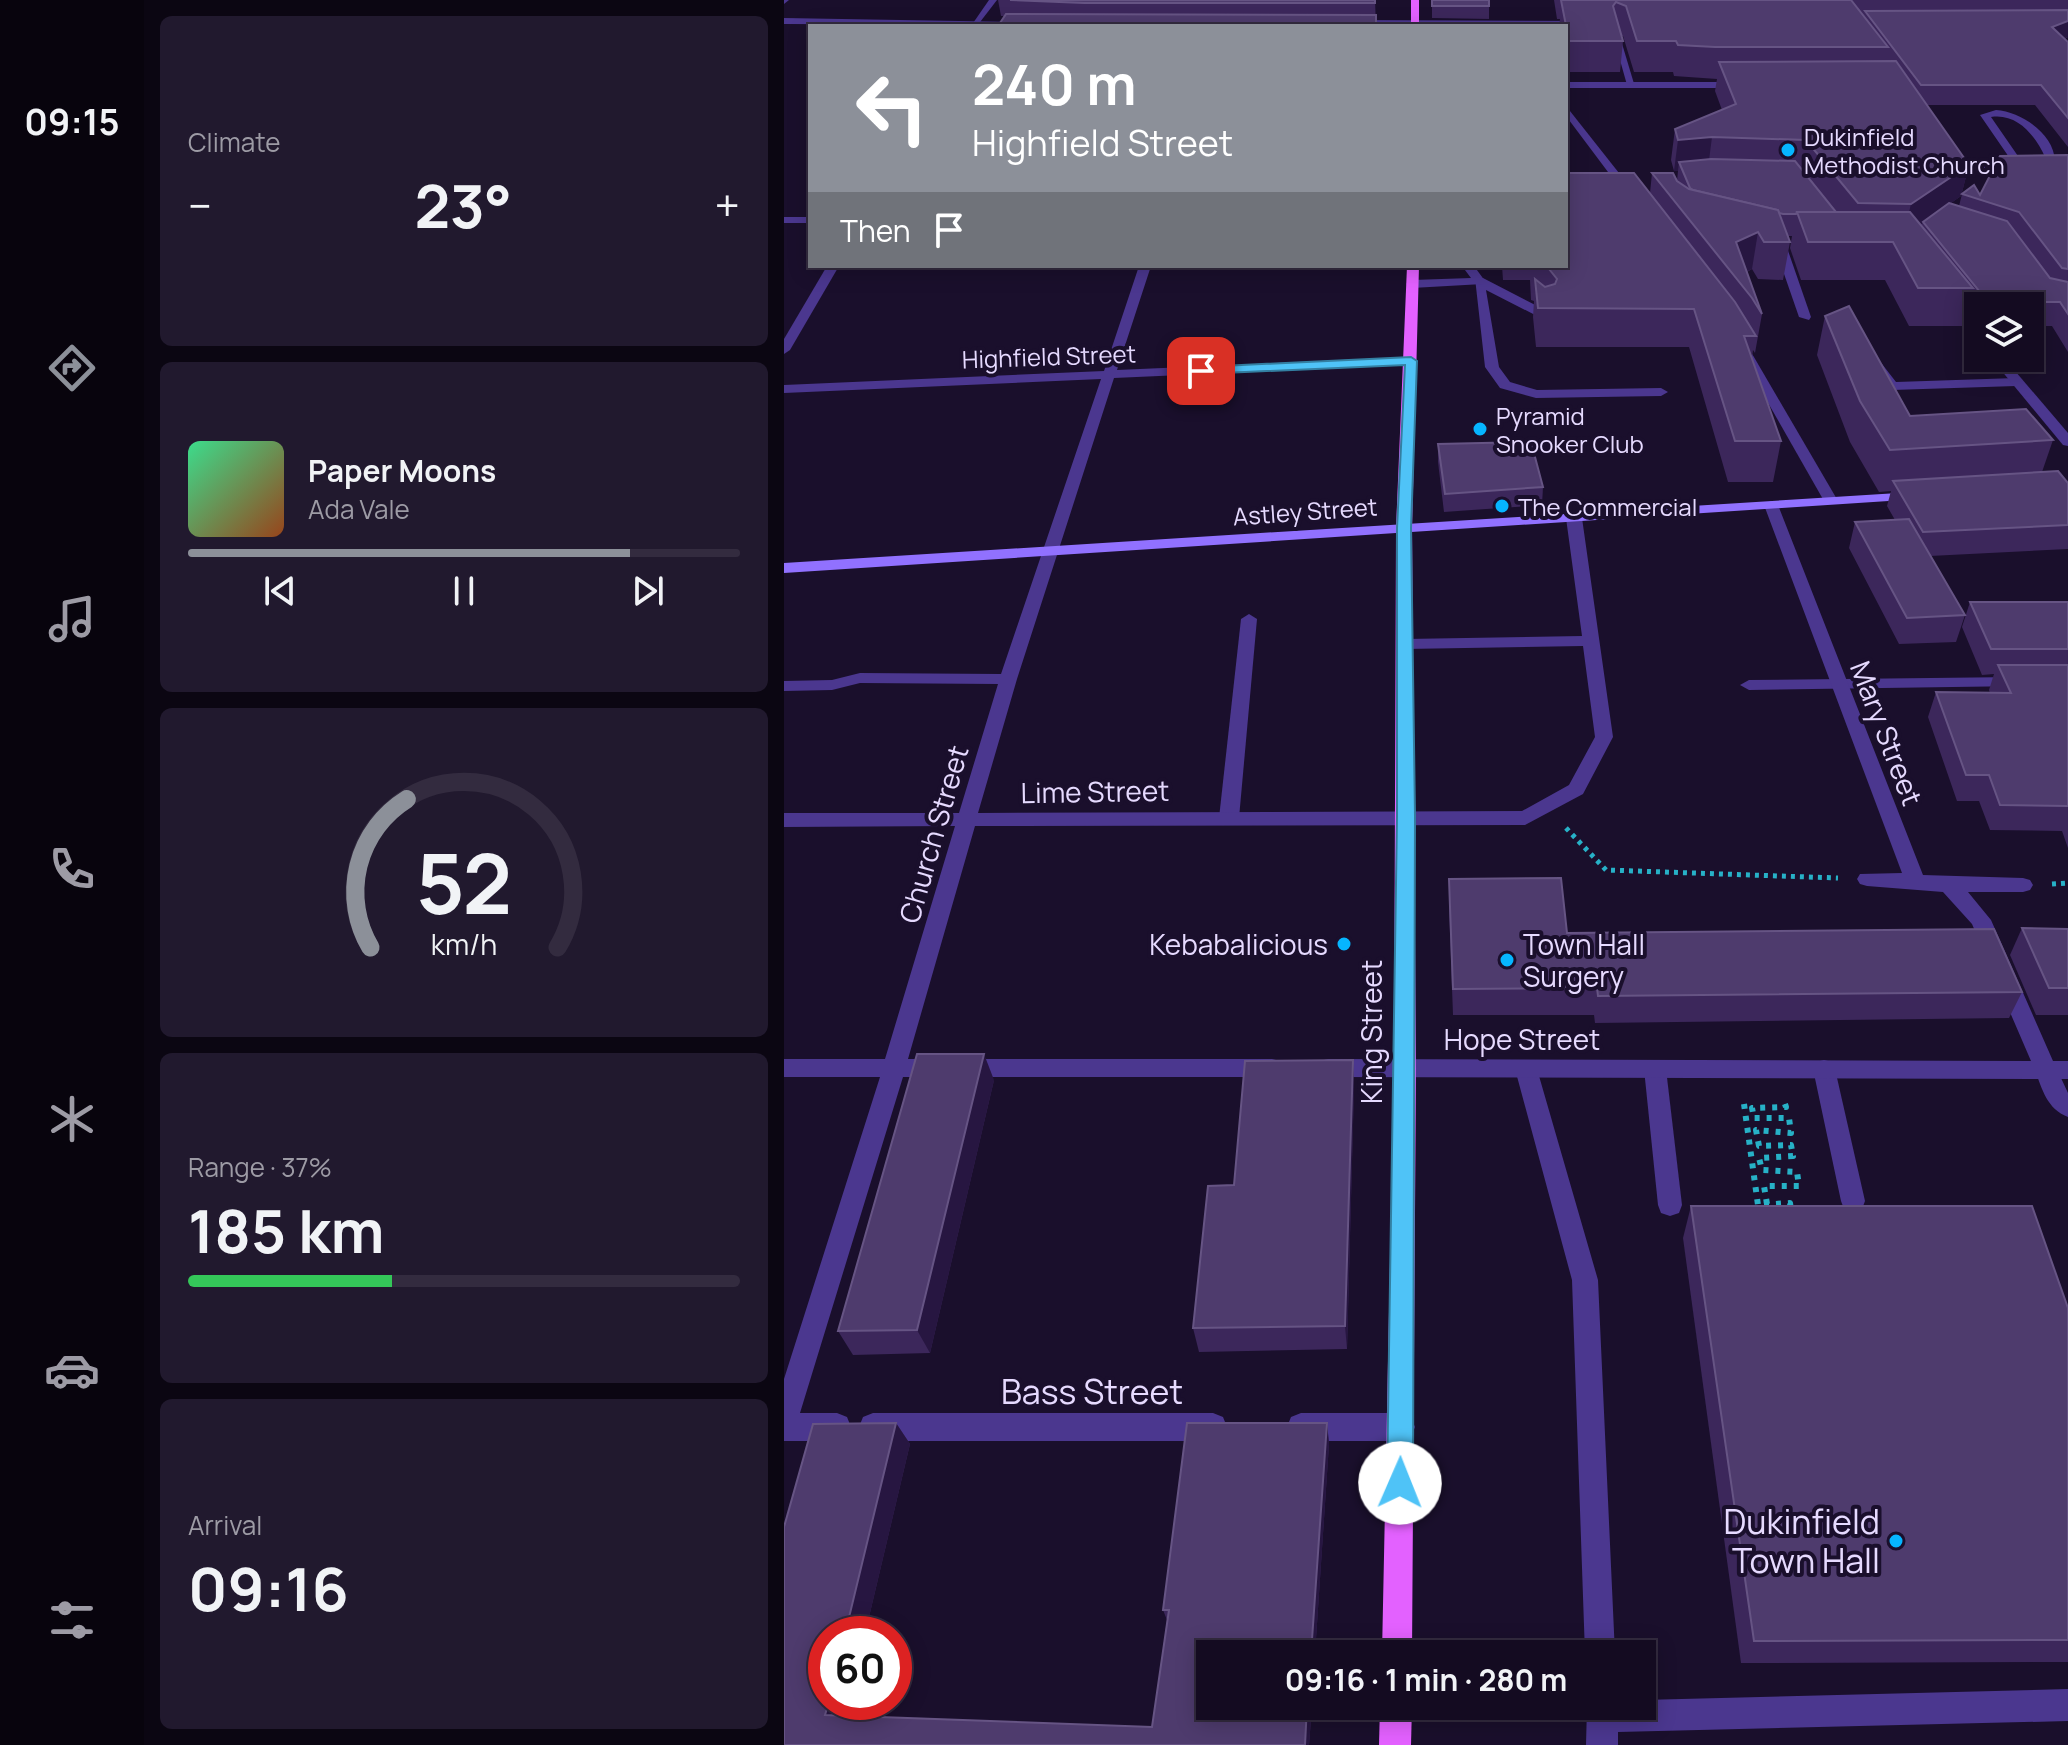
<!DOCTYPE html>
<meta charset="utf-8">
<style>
:root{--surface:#140b21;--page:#21192e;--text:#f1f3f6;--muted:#9d9ba5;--line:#332b3f;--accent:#8c9099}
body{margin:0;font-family:Manrope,sans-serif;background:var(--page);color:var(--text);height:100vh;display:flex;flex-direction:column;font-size:30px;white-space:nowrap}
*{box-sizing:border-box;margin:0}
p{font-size:26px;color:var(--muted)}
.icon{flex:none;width:44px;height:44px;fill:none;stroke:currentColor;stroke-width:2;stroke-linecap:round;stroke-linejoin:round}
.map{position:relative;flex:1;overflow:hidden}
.sheet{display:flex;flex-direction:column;gap:16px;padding:16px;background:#0b0612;width:640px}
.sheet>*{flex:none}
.guide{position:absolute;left:24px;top:24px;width:760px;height:244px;border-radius:0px;box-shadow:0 4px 20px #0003,0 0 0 2px var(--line);background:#8c9099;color:#fff;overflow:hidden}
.tools{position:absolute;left:1180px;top:292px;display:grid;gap:16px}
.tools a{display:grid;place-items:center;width:80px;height:80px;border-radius:0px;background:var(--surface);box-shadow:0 4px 20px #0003,0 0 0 2px var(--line);font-size:40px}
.speed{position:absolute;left:24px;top:1616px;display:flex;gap:16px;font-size:40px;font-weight:700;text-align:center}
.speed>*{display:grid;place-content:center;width:104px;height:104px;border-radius:50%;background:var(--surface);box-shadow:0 4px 20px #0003,0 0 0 2px var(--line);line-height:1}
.speed .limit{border:12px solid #d22;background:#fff;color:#111}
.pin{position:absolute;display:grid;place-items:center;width:68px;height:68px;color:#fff;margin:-34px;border-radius:16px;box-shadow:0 4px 12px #0006}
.me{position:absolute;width:88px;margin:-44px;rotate:1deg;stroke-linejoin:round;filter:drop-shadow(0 0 6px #0008)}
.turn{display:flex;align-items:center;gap:28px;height:168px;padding:0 32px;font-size:36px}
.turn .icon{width:104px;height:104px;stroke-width:2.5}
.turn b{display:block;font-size:56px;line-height:68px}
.then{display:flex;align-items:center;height:76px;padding:0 32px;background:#0003;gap:16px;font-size:30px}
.big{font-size:60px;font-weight:700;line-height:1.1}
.sheet .widget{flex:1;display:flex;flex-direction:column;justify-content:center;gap:12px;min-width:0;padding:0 28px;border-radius:12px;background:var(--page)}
.sheet .dial{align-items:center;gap:0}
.dial svg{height:208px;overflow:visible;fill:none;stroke:var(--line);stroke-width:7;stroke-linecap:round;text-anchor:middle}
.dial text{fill:var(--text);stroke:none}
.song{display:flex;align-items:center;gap:24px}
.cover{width:96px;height:96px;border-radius:12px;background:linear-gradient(135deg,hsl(150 70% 55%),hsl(20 70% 35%))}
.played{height:8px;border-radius:4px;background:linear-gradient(90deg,var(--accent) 80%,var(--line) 80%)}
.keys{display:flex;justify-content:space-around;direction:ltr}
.heat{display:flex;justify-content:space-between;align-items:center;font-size:44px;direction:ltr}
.charge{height:12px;border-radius:6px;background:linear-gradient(90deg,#34c759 37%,var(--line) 0)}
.trip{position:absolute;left:412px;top:1640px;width:460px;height:80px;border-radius:0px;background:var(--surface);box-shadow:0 4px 20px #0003,0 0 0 2px var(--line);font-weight:700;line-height:80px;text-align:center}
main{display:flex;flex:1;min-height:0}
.tab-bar{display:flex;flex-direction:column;width:144px;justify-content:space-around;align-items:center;background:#08040d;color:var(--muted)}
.tab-bar .icon{width:56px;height:56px}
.tab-bar .on{color:var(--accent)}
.tab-bar b{font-size:36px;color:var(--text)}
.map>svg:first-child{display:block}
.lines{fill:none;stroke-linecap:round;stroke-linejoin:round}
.path-far1{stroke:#27b1c7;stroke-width:5;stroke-dasharray:4 5;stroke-linecap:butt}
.path{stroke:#27b1c7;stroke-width:6;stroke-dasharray:5 7;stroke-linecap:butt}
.lane{fill:#4b378f;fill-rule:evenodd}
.street{fill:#4b378f;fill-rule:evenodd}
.secondary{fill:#9171ff;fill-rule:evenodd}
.primary{fill:#e361ff;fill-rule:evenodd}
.wall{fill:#3c275b}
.shaded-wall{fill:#271641}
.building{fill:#4e3b6d;stroke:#665484;stroke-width:2}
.route{fill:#4fc3f7;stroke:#337fa1;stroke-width:2}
.poi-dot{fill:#06b5ff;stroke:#1a0f2c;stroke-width:3}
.labels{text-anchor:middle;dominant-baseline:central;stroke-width:8;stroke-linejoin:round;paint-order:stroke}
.far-poi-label{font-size:24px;fill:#e6daff;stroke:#1a0f2c;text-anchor:start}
.far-street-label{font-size:24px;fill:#e6daff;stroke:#1a0f2c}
.street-label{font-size:28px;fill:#e6daff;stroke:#1a0f2c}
.poi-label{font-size:28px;fill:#e6daff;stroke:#1a0f2c;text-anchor:end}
.near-street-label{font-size:34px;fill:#e6daff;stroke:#1a0f2c}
.near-poi-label{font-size:34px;fill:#e6daff;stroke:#1a0f2c;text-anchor:end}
</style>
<main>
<nav class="tab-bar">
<b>09:15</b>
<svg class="icon on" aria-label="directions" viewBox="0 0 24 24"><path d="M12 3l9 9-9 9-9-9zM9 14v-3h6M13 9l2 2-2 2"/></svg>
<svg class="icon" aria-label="music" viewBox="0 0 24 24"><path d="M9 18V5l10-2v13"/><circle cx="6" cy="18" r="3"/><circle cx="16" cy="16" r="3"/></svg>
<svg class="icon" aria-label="phone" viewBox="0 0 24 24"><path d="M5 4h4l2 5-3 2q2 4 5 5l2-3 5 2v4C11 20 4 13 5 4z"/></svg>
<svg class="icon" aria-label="climate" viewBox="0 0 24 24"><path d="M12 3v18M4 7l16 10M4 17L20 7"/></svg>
<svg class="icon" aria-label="car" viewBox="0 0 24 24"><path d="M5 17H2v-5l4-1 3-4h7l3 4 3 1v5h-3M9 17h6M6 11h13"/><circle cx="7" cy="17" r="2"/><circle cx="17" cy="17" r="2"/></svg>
<svg class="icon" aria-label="filters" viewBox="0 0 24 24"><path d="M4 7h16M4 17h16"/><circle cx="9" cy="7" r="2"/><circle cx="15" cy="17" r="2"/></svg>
</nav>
<section class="sheet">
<div class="widget"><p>Climate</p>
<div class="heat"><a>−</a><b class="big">23°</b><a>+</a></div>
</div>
<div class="widget">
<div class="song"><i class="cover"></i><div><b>Paper Moons</b><p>Ada Vale</p></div></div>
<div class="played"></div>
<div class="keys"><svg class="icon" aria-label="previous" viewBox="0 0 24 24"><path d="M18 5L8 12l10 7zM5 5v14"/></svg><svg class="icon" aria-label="pause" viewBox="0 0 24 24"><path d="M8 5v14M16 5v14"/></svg><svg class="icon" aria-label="next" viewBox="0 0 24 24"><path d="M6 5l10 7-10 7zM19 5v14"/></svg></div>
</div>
<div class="widget dial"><svg viewBox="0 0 100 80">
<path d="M14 69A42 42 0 1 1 86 69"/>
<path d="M14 69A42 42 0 0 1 28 12" stroke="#8c9099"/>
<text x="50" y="56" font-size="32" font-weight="700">52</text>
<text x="50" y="72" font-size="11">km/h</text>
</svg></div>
<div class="widget"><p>Range · 37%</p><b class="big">185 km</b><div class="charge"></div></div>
<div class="widget"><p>Arrival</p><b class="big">09:16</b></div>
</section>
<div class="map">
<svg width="1284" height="1745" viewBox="0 0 1284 1745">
<rect width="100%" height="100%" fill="#1a0f2c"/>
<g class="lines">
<g class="path-far1">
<polyline points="782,828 822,870 1054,878"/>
<polyline points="1268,884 1284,883"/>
</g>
<g class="path">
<polyline points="960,1104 974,1205 1006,1203 1007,1210"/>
<polyline points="983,1204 980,1186 1015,1186 1013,1172 978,1170 975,1158 1009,1156 1007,1145 975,1146 972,1130 1007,1133 1005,1118 970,1118 968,1108 1002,1107 1001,1104"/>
</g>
<g class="lane">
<polygon points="205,0 213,0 193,26 187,26"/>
<polygon points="829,35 836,37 851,87 843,85"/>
<path d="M1212 110C1238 112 1270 134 1271 161L1168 171V167L1172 166 1227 160 1196 115ZM1207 117C1233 113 1251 135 1261 157L1236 159Z"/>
<polygon points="995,239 1001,242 1027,317 1025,320 1015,317 989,242"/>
<polygon points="691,278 699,278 761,310 768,319 758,322 753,316 702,290 715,367 726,382 753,390 877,388 884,392 877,396 752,398 716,388 701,367"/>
<path d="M1088 364H1098L1112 382 1232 378 1239 382 1232 386 1108 390C1100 388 1087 371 1088 364Z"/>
<polygon points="465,614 473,619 455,818 445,825 435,818 457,619"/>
<polygon points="1233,677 1239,678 1242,682 1239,686 965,690 956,685 965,680"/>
<polygon points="742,1060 750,1062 753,1069 814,1280 831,1654 801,1654 788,1280 731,1069 734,1062"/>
<polygon points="871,1060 879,1062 882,1069 898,1205 895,1213 886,1216 877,1213 874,1205 860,1069 863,1062"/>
<polygon points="1040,1060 1048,1062 1051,1069 1081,1201 1078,1209 1069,1212 1060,1209 1057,1201 1029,1069 1032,1062"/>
<path d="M1262 1061 1270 1063 1284 1093V1117C1263 1109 1258 1089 1251 1070L1254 1063Z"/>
<polygon points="1284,1689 1284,1721 834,1732 834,1745 802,1745 803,1706 858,1706 858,1700"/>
</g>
<g class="street">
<polygon points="0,0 5,0 0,4"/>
<polygon points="0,18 240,22 244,25 0,24"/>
<polygon points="568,20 800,21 804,24 800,27 565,25"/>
<polygon points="782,82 957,82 962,85 957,88 782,88"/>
<polygon points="782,106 850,192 850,196 842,196 782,116"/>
<rect x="0" y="217" width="26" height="6"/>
<polygon points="43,266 55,266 6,350 0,354 0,339"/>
<polygon points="355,266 367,266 333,370 627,357 634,361 627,365 330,378 233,679 194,813 738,811 785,785 811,737 799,646 621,649 613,644 621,639 798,636 782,518 790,513 798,518 829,737 799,794 741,825 191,826 124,1059 488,1059 496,1061 499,1068 496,1075 488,1077 119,1077 16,1413 53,1413 63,1417 67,1427 63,1437 53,1441 0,1441 0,1379 96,1077 0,1077 0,1059 101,1059 171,826 0,827 0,813 175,813 214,684 76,683 48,690 0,691 0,681 48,680 76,673 217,674 317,379 0,393 0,385 320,371"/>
<polygon points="678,266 690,266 701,281 699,284 628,288 622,284 628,280 687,278"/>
<polygon points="1160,292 1168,292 1194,326 1194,338 1190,337 1160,298"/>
<polygon points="961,348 967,352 1054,501 1052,504 1042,504 1040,501 955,352"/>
<polygon points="1207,358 1220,358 1284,433 1284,446 1279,445"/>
<polygon points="987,501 994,505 1139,875 1239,878 1246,880 1249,885 1246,890 1239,892 1184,892 1207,920 1269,1061 1284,1061 1284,1079 544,1077 536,1075 533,1068 536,1061 544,1059 1247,1061 1188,924 1159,892 1083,886 1076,884 1073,879 1076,874 1118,873 980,505"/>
<polygon points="89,1413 429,1413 439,1417 443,1427 439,1437 429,1441 89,1441 79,1437 75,1427 79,1417"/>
<polygon points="517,1413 617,1413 627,1417 631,1427 627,1437 617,1441 517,1441 507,1437 503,1427 507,1417"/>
</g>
<polygon class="secondary" points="1130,492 1135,493 1135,499 0,573 0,563"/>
<g class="primary">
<rect x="627" y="0" width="8" height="26"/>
<polygon points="623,266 635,266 628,528 632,1068 628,1654 598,1654 610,1068 612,528"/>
<polygon points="596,1706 628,1706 627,1745 595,1745"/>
</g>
</g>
<g class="wall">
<polygon points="214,0 591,0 592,26 217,16"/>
<polygon points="648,0 705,0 705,19 648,18"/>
<polygon points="770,0 1284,0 1284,37 1281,39 1284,42 1284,147 1251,105 1143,105 1185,165 1177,196 1167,203 1175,206 1178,194 1196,195 1284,155 1284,352 1268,326 1246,326 1246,306 1194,306 1194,322 1183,308 1178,326 1125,326 1101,280 1017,280 1006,248 1008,236 1004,236 1006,242 999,280 974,279 968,269 963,272 978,314 971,353 969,350 968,358 997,441 989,482 944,482 905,347 752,347 749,317 750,301 747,300 746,280 719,280 718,266 782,266 866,193 868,173 893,181 894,171 890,171 887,160 891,129 938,110 931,91 933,79 890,76 889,72 850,72 839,36 837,36 839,41 836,72 783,72 782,26 775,26 776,19 773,19"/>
<polygon points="1041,316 1126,416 1269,440 1258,472 1284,483 1284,549 1146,556 1181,615 1172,642 1115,644 1065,548 1071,522 1111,520 1103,506 1107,491 1095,492 1066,442 1033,355"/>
<polygon points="654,444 759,487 758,505 660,512 654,462"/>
<polygon points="1186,602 1284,602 1284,848 1278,831 1206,830 1195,801 1173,801 1144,717 1152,692 1206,693 1205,690 1210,674 1198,675 1178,627"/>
<polygon points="665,879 783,933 1238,992 1225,1018 811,1023 810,1015 669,1015 665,906"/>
<polygon points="1238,928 1284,929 1284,1015 1252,1015 1226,955"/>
<polygon points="210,1080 146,1353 69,1355 54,1331"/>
<polygon points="570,1087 563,1349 415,1352 409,1328 450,1185"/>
<polygon points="907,1206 1284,1308 1284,1662 957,1663 899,1238"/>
<polygon points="112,1423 126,1444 81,1634 42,1634 42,1702 65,1702 62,1716 368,1727 383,1620 379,1610 543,1423 545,1444 531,1654 426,1654 426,1706 528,1706 525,1745 0,1745"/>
</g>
<g class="shaded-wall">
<polygon points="1284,21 1284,37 1262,46 1268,27"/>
<polygon points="928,137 924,168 895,162 894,171 890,171 894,140"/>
<polygon points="1185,165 1177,196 1119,237 1127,204"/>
<polygon points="974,232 968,269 951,277 952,242"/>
<polygon points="200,1054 210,1080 146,1353 133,1330"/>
<polygon points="569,1060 570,1087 563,1349 561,1326"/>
<polygon points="112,1423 126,1444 81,1634 61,1634"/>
<polygon points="543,1423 545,1444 531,1654 527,1654"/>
<polygon points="45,1702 65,1702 59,1731 41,1715"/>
<polygon points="523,1706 528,1706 525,1745 521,1745"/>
</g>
<g class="building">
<polygon points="226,0 591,0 591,3 300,3"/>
<rect x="648" y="0" width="57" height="6"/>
<polygon points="777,0 1067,0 1104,47 931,47 894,45 892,41 853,41 842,6 832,2 829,6 839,41 785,41"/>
<polygon points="1284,10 1284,21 1268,27 1284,42 1284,118 1257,85 1137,85 1081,11"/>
<polygon points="222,14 592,15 592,26 214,26"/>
<polygon points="1112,61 1185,165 1127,204 1074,203 1022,140 928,137 894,140 891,129 952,104 935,62"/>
<polygon points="1284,155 1284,269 1278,268 1235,212 1178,194 1190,185 1196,195 1216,156"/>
<polygon points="927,159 1011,161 1052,212 1013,212 1012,214 999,214 995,213 994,210 909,190 906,188 895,162"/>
<polygon points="782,173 850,173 951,302 972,336 960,336 997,441 951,441 910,309 754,308 751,279 761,287 771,284 773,279 765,269 758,266 782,266"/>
<polygon points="868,173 889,173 893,181 905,189 994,210 1006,242 980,242 974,232 952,242 978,314 968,298"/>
<polygon points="1165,203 1223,221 1266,278 1284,282 1284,314 1276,302 1204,302 1139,222"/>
<polygon points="1013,212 1126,212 1189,288 1134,288 1109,242 1024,242"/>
<polygon points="1065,306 1126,416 1242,409 1269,440 1106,450 1076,401 1041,316"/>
<polygon points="747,442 759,487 661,494 654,444"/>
<polygon points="1274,471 1284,483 1284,525 1139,532 1109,481"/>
<polygon points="1125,519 1181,615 1123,618 1071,522"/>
<polygon points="1186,602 1284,602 1284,649 1207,649"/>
<polygon points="1214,665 1284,665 1284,806 1216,805 1205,775 1182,775 1152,692 1227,693"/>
<polygon points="777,878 783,933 1210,929 1238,992 814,996 813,988 669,989 665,879"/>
<polygon points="1238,928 1284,929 1284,988 1265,988"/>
<polygon points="133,1054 200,1054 133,1330 54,1331"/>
<polygon points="569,1060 561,1326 409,1328 424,1186 450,1185 461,1061"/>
<polygon points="907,1206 1248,1206 1284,1308 1284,1640 970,1641"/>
<polygon points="112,1423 61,1634 42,1634 42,1702 45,1702 41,1715 368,1727 385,1610 379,1610 403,1423 543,1423 527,1654 426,1654 426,1706 523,1706 521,1745 0,1745 0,1527 29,1424"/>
</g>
<polygon class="route" points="627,357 633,361 627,528 631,816 629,1483 625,1493 616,1496 607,1493 603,1483 613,816 613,528 621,365 417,374 411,371 417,367"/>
<g class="poi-dot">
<circle cx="1004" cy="150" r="8"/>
<circle cx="696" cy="429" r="8"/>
<circle cx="718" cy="506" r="8"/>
<circle cx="560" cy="944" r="8"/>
<circle cx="723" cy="960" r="8"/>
<circle cx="1112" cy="1541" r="8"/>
</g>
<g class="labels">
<g class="far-poi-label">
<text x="1020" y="136">Dukinfield<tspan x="1020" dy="28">Methodist Church</tspan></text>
<text x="712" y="415">Pyramid<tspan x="712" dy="28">Snooker Club</tspan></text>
<text x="734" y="506">The Commercial</text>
</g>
<g class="far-street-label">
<text transform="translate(265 356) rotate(-2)">Highfield Street</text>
<text transform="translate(521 511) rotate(-4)">Astley Street</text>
</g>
<g class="street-label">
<text transform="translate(1103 733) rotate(69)">Mary Street</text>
<text transform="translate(311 791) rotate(-1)">Lime Street</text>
<text transform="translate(149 834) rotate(-74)">Church Street</text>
<text transform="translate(587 1032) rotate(-90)">King Street</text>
<text x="738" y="1039">Hope Street</text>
</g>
<g class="poi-label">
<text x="544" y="944">Kebabalicious</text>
<text x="739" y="944" text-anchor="start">Town Hall<tspan x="739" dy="32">Surgery</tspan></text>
</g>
<g class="near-street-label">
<text x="308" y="1391">Bass Street</text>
</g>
<g class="near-poi-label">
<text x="1096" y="1521">Dukinfield<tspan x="1096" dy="39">Town Hall</tspan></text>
</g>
</g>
</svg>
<div class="tools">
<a><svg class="icon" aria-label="layers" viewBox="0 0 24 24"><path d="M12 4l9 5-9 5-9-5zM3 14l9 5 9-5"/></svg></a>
</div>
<div class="speed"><div class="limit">60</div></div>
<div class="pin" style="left:417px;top:371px;background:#d93025"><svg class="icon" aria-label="arrive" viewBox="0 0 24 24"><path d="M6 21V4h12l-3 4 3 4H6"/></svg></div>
<svg class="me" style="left:616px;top:1483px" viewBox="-20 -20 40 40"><circle r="19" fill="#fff"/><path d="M0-13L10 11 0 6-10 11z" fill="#4fc3f7"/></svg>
<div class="trip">09:16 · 1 min · 280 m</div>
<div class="guide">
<div class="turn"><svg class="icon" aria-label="left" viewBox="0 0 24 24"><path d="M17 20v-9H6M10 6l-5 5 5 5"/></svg><div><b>240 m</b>Highfield Street</div></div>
<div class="then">Then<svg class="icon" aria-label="arrive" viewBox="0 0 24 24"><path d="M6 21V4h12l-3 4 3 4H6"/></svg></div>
</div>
</div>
</main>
